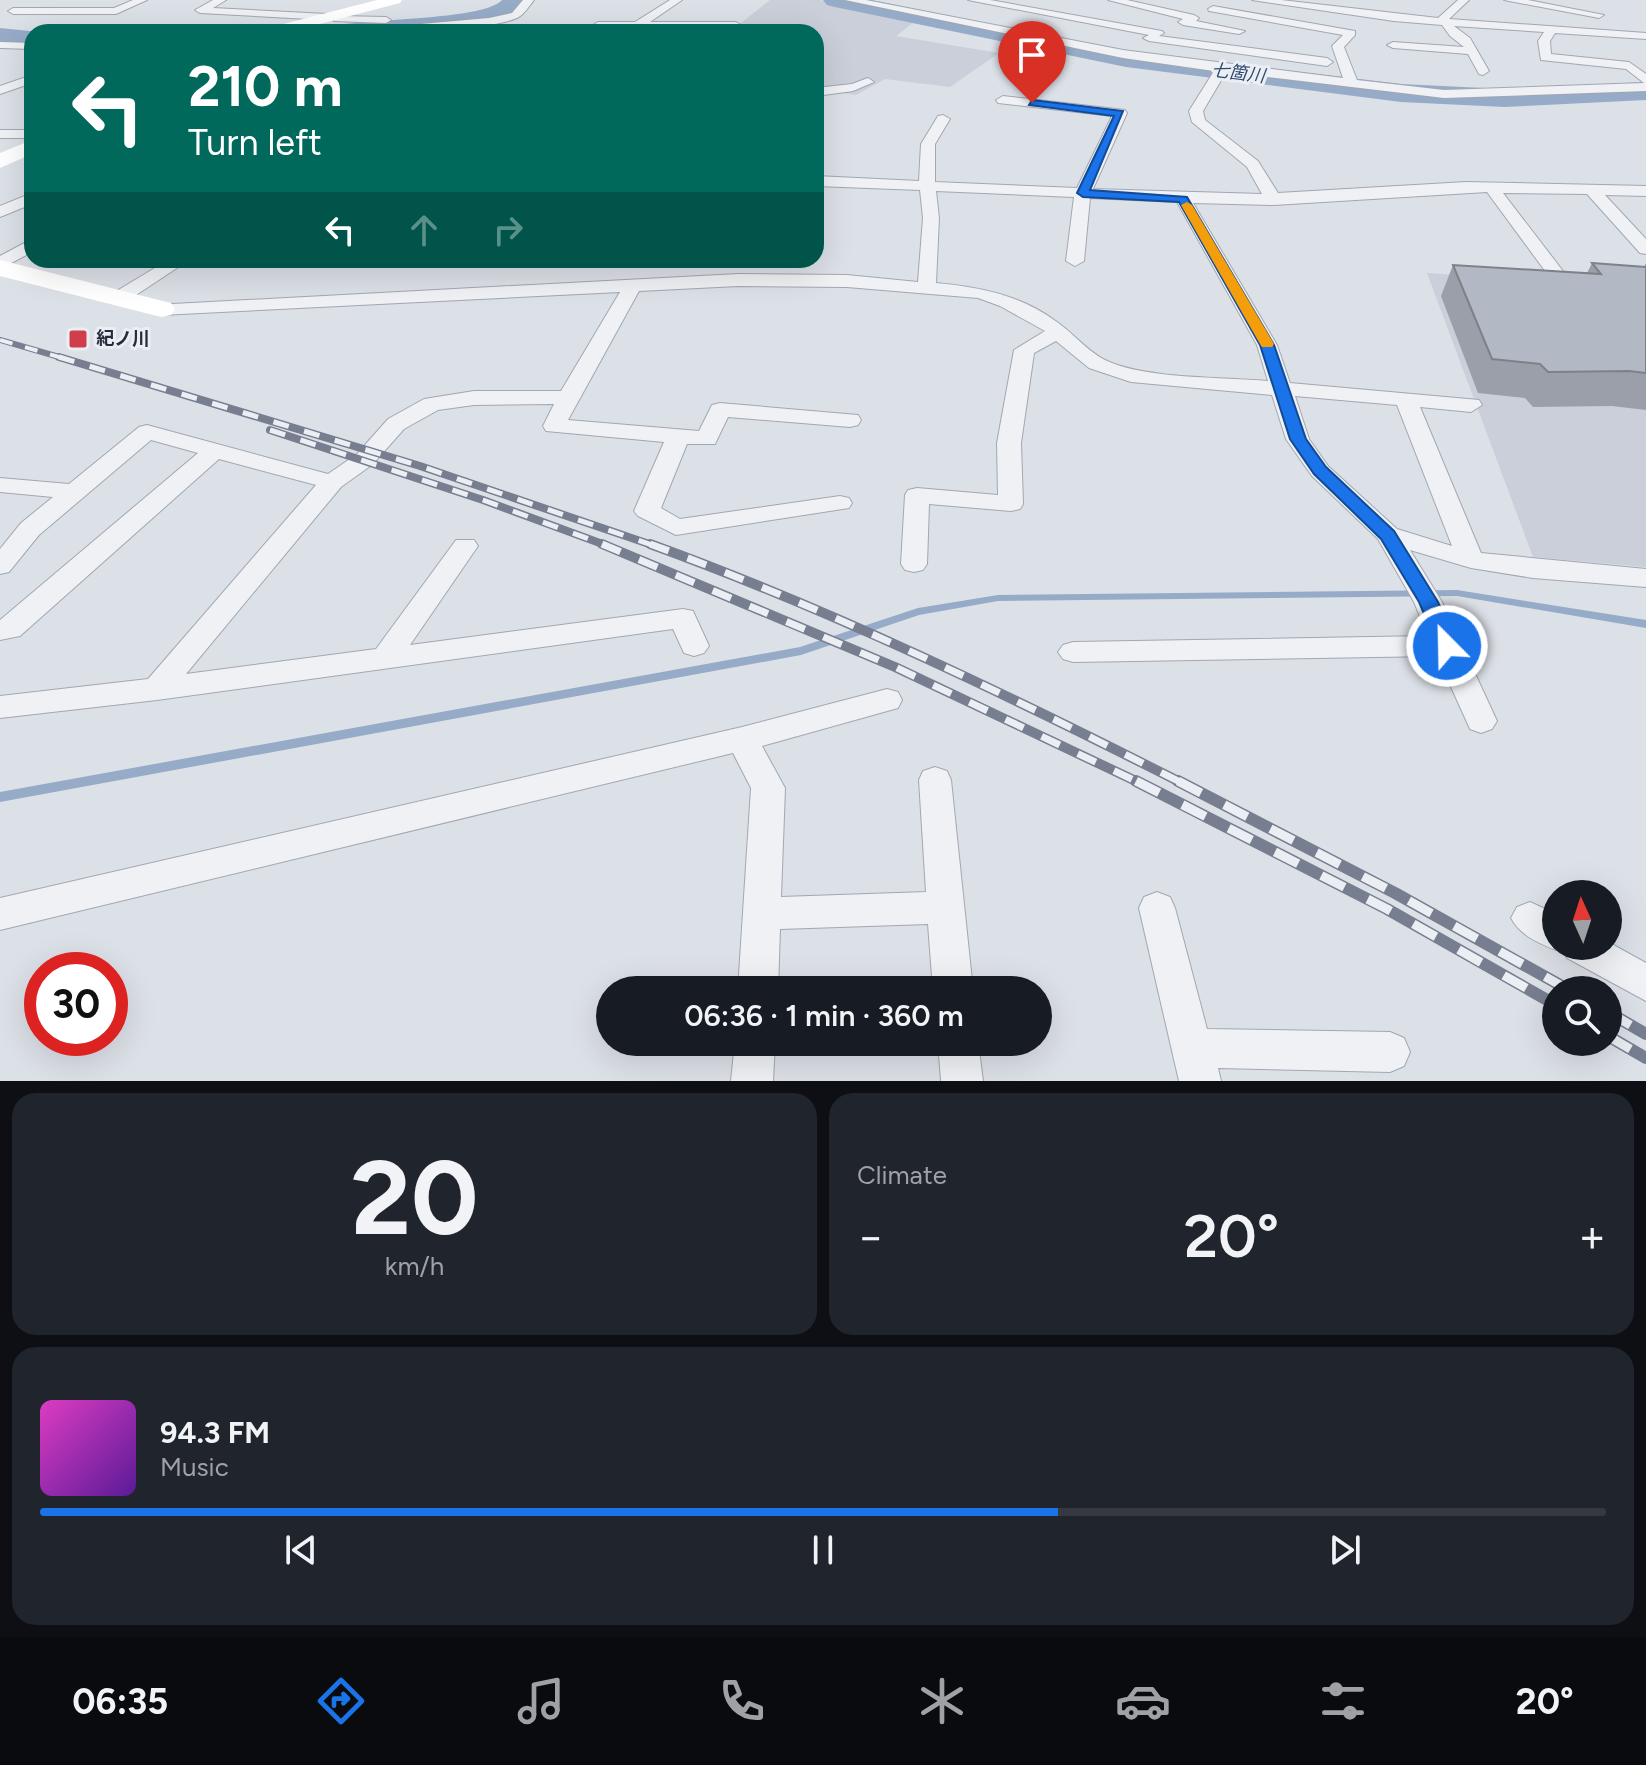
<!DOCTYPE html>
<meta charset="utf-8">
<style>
:root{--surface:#171b24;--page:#20242c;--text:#f1f3f6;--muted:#9ea1a6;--line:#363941;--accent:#1a73e8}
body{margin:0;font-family:Figtree,"Noto Sans JP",sans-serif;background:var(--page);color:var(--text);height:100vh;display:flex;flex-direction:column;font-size:30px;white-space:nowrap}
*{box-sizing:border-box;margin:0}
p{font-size:26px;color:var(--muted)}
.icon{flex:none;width:44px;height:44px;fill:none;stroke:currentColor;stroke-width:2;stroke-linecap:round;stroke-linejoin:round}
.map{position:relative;height:1081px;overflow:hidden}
.details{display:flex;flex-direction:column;gap:12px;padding:12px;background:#0d0f14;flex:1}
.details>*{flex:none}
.top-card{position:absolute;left:24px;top:24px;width:800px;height:244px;border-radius:24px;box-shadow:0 8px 32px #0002;background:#00695c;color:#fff;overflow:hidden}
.needle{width:52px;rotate:357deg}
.fabs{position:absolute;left:1542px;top:880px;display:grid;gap:16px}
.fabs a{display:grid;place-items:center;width:80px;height:80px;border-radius:50%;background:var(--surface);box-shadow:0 8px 32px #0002;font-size:40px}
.speed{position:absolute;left:24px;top:952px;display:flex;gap:16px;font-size:40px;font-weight:700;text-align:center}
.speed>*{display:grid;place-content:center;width:104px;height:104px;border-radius:50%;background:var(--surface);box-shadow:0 8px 32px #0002;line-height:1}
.speed .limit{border:12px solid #d22;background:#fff;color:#111}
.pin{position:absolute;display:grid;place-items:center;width:68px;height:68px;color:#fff;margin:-82px -34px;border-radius:50% 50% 50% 0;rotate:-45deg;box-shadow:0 0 8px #0007}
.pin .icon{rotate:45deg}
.me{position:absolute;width:88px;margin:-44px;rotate:337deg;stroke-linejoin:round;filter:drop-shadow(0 0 6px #0008)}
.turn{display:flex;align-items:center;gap:28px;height:168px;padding:0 32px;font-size:36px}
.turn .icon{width:104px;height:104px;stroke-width:2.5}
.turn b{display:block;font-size:56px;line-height:68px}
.lanes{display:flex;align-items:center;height:76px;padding:0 32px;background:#0003;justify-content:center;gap:40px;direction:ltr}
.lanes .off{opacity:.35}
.big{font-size:60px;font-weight:600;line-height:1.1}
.details .tile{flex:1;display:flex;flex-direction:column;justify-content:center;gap:12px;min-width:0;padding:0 28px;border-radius:24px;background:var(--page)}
.details .dial{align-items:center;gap:0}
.dial b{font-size:104px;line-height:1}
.song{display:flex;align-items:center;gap:24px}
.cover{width:96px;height:96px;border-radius:12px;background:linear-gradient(135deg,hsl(310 70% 55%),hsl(270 70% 35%))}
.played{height:8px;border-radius:4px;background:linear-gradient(90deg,var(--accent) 65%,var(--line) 65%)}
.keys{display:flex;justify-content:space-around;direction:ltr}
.heat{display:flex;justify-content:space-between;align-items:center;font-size:44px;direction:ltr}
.details .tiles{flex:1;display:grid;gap:12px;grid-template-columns:1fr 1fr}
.tile:last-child{grid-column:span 2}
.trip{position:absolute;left:596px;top:976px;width:456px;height:80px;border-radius:40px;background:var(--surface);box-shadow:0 8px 32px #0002;font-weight:600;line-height:80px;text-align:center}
.dock{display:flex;height:128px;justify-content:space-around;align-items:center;background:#090b0e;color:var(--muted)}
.dock .icon{width:56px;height:56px}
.dock .selected{color:var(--accent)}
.dock b{font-size:36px;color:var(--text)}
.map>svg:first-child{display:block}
.built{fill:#cacfd9}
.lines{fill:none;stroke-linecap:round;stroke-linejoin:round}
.stream{fill:#96abc8;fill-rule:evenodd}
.river{fill:#96abc8;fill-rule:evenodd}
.street-casing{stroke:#a2a7b1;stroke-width:2}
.street{fill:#eff1f5;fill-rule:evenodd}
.secondary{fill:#fff;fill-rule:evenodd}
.rail-far3-casing{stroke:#767e90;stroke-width:6}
.rail-far2-casing{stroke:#767e90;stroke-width:8}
.rail-far1-casing{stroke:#767e90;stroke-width:10}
.rail-casing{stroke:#767e90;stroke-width:12}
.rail-far3{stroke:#ebeff4;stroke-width:4;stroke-dasharray:13;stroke-linecap:butt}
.rail-far2{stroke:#ebeff4;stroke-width:5;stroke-dasharray:16;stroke-linecap:butt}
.rail-far1{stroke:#ebeff4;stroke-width:7;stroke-dasharray:20;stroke-linecap:butt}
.rail{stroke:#ebeff4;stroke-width:9;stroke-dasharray:26;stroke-linecap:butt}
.wall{fill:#9a9fa9}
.building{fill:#b3b9c4;stroke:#7d8289;stroke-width:2}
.route{fill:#1a73e8;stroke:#114b97;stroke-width:2}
.slow{fill:#f59e0b}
.poi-dot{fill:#d03d4b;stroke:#ebeff4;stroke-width:3}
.labels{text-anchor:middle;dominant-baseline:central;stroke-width:6;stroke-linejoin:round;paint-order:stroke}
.far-water-label{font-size:18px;font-style:italic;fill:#304971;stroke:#ebeff4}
.far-poi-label{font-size:18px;font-weight:bold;fill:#262d3d;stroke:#ebeff4;text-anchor:start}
</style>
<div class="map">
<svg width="1646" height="1081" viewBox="0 0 1646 1081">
<rect width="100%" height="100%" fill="#dce0e7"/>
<g class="built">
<polygon points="770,0 819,0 917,20 896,36 999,53 950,87 885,79 856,95 825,91 816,97 816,32 704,32 710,27 736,27"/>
<polygon points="1427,273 1646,287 1646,567 1533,557"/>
</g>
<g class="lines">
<g class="stream">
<polygon points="469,25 609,26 611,27 609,28 468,27"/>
<polygon points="691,27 731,27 733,28 693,29"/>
<polygon points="1457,590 1646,620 1646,628 1457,596 998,601 919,615 801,655 0,802 0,792 800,647 918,608 998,595"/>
</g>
<g class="river">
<path d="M502 0H526C523 5 519 12 515 15 487 36 362 32 324 32L328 27C363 18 483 21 502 0Z"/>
<polygon points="823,0 871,0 1126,51 1401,84 1505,89 1646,82 1646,100 1505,107 1401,102 1126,67 835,7 827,5"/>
<polygon points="0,28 39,32 32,32 32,46 0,44"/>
</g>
<defs>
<g id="street">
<polygon points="133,0 147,0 116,14 13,14 8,11 13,8 114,8"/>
<polygon points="213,0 226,0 213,8 327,14 332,17 327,20 200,13 195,10"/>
<path d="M523 0H534C529 6 524 15 517 18 483 32 398 32 359 32L365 29 489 18 512 13Z"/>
<polygon points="670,0 682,0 650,22 736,22 741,25 736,28 598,28 593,25 598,22 635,22"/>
<path d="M845 0H866L1123 50 1343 78 1332 46 1343 35 1209 11 1208 9 1213 6 1355 31V35L1344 47 1357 80 1444 90 1644 83 1626 69 1541 60 1538 41 1544 32 1454 26 1470 38 1489 71 1483 75 1479 74 1468 54 1393 48 1387 45 1393 42 1464 47 1450 36 1442 25 1394 21 1252 0H1281L1438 18 1458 0H1469L1449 19 1646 33V39L1555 33 1550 41 1551 54 1629 62 1646 74V91L1444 98 1226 72 1203 111 1205 120 1258 161 1278 193 1466 182 1646 186V196L1605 195 1646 239V254L1640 253 1587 194 1503 193 1566 275 1557 280 1551 279 1487 192 1274 205 1193 203 1277 345 1290 383 1479 400 1482 405 1471 412 1420 407 1481 553 1646 569V587L1533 578 1471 568 1410 550 1442 602 1497 721 1492 729 1481 733 1470 729 1437 656 1073 662 1063 659 1058 652 1063 645 1073 642 1428 636 1414 602 1378 539 1312 476 1286 439 1272 395 1131 382 1089 368 1056 341 1034 353 1021 443 1023 504 1020 509 1011 511 929 504 927 564 923 570 914 572 905 570 901 564 905 495 908 490 917 488 998 495 997 443 1014 350 1045 331 1000 306 978 298 847 287 738 286 639 291 568 420 699 431 712 405 720 403 858 415 861 420 858 425 850 427 728 417 715 444H687L661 508 680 519 840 496 849 498 852 503 849 508 676 535 638 516 634 511 664 442 546 431 543 426 554 404 474 405 438 410 404 429 373 464 341 487 186 674 376 649 456 540H474L478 546 410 645 683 609 693 611 709 646 704 653 694 656 684 653 673 629 157 700 0 718V696L148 679 316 485 219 459 20 636 0 640V620L198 453 151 440 39 535 9 572 0 574V549L21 523 53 497 0 492V478L69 484 139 427 147 425 328 474 357 454 388 419 424 399 474 391H561L620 292 161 315 151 309 154 305 738 274 847 275 918 282 923 218 920 190 816 186V176L919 181 921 144 938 116 943 115 950 119 935 144V182L1077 188 1112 116 998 103 996 100 1003 96 1125 110 1127 113 1093 189 1262 194 1247 167 1192 122 1189 111 1214 71 1123 58ZM936 191 1074 197 1066 261 1075 266 1084 261 1090 198 1177 202 1257 345 1268 381C1224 377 1143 379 1105 360 1087 351 1073 333 1057 322 1021 295 980 287 936 283L939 218ZM1295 396 1397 405 1452 546 1397 529 1328 466 1309 439Z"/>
<polygon points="968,0 990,0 1162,31 1164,33 1159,36 1327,58 1333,62 1327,66 1149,41 1143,38 1149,35"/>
<polygon points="1108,0 1127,0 1194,15 1199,18 1196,21 1245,31 1239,34 1183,25 1178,22 1183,19"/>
<polygon points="1504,0 1528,0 1604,15 1599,18"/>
<polygon points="338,16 386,17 391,20 386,23 334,21 334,17"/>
<polygon points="0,42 32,43 32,49 0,48"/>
<polygon points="32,75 32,83 0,94 0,86"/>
<polygon points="868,78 874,82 853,91 816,96 816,88 852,84"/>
<rect x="0" y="130" width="32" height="8"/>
<polygon points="32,193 32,204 0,217 0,206"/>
<polygon points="32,239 32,252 0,269 0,256"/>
<polygon points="168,260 189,260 124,303 110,303 108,299 110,295"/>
<polygon points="887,689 898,692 902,700 898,708 762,746 785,788 781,897 926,892 919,780 923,771 935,767 947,771 951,780 973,990 933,990 928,924 780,929 778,990 738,990 751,788 733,753 0,930 0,898 742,727"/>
<polygon points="1157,892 1170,897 1175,908 1207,1029 1390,1032 1404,1038 1410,1052 1404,1066 1390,1072 1218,1068 1221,1081 1179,1081 1139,908 1144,897"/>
<path d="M1530 902 1556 914V946H1608V942L1646 963V1001L1567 958 1562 947 1556 950C1538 943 1520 935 1511 918L1517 907Z"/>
<polygon points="735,1042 775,1042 773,1081 731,1081"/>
<polygon points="938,1042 978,1042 983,1081 941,1081"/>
</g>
</defs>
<use href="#street" class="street-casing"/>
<use href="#street" class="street"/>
<g class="secondary">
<polygon points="377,0 402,0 400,3 289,32 262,32 264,29"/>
<polygon points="32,140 32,154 0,168 0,153"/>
<polygon points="0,260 171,303 175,309 171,315 161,317 0,276"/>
</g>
<defs>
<polyline id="rail-far3" points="0,340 66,359"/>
<g id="rail-far2">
<polyline points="59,357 420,466 655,546"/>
<polyline points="270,430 483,500 608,546"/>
</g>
<g id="rail-far1">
<polyline points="602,544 895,667 1140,783"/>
<path d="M650 544C832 610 1008 695 1182 783"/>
</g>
<g id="rail">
<polyline points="1136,781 1387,909 1556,1005"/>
<polyline points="1178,781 1395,893 1569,990"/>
<polyline points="1608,1012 1646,1034"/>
<polyline points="1608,1036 1646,1058"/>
</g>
</defs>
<use href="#rail-far3" class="rail-far3-casing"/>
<use href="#rail-far2" class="rail-far2-casing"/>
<use href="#rail-far1" class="rail-far1-casing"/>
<use href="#rail" class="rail-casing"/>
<use href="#rail-far3" class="rail-far3"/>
<use href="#rail-far2" class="rail-far2"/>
<use href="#rail-far1" class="rail-far1"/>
<use href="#rail" class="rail"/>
</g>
<polygon class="wall" points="1592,263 1644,267 1646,263 1646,410 1612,406 1533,407 1525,398 1478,393 1441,296 1453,265 1587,273"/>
<polygon class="building" points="1592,263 1646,267 1646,373 1629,371 1548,372 1540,364 1492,359 1453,265 1601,274"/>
<polygon class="route" points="1032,100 1123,111 1090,190 1187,197 1274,345 1306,439 1326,467 1394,531 1438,602 1457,646 1454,651 1440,651 1419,602 1381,539 1314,474 1290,439 1260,345 1179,202 1083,197 1077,193 1114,116 1029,105"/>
<polygon class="slow" points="1187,202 1192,205 1274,344 1272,347 1262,347 1260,344 1181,205"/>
<rect class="poi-dot" x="68" y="329" width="20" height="20" rx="4"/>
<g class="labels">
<g class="far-water-label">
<text transform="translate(1238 73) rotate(7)">七箇川</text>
</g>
<g class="far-poi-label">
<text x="96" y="339">紀ノ川</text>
</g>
</g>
</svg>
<div class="fabs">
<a><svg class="needle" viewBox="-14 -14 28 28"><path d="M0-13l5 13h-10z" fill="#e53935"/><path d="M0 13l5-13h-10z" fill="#9ea1a6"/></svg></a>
<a><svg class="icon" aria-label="search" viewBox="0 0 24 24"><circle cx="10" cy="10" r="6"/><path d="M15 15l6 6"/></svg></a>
</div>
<div class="speed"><div class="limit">30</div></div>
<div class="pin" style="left:1032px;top:103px;background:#d93025"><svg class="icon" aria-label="arrive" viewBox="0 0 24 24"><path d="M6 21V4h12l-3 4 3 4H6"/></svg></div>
<svg class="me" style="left:1447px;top:646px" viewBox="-20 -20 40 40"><circle r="17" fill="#1a73e8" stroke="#fff" stroke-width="3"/><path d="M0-11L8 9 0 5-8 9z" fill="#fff"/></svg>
<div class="trip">06:36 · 1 min · 360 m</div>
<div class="top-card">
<div class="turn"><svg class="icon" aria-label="left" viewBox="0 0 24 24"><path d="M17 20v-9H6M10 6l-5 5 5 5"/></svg><div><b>210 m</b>Turn left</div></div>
<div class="lanes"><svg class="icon" aria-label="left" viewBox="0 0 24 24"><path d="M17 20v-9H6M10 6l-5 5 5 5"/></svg><svg class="icon off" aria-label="ahead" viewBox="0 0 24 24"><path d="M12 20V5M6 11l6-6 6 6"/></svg><svg class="icon off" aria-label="right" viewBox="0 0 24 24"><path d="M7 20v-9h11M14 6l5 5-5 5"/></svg></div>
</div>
</div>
<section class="details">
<div class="tiles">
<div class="tile dial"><b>20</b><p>km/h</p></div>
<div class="tile"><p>Climate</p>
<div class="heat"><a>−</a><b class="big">20°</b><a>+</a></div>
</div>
<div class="tile">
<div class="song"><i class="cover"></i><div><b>94.3 FM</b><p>Music</p></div></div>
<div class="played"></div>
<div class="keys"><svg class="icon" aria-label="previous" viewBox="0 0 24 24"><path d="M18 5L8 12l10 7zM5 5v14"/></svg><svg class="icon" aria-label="pause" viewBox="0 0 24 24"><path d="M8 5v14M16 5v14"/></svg><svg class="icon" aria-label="next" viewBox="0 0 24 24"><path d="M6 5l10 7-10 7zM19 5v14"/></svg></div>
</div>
</div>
</section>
<nav class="dock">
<b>06:35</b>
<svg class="icon selected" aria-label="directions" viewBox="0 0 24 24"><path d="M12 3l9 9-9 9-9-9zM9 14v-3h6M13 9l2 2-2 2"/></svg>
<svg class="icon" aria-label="music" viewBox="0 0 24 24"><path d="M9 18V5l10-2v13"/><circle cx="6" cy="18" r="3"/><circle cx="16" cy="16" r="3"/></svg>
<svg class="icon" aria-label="phone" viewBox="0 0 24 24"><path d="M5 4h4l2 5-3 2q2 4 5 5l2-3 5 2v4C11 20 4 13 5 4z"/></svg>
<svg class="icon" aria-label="climate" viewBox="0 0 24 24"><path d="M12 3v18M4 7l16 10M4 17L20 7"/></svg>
<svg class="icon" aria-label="car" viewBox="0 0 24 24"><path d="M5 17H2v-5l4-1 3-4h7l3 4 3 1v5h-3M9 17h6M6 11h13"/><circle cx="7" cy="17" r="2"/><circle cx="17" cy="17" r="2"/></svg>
<svg class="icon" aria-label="filters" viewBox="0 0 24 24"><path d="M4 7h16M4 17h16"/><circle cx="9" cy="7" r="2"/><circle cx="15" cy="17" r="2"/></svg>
<b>20°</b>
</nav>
